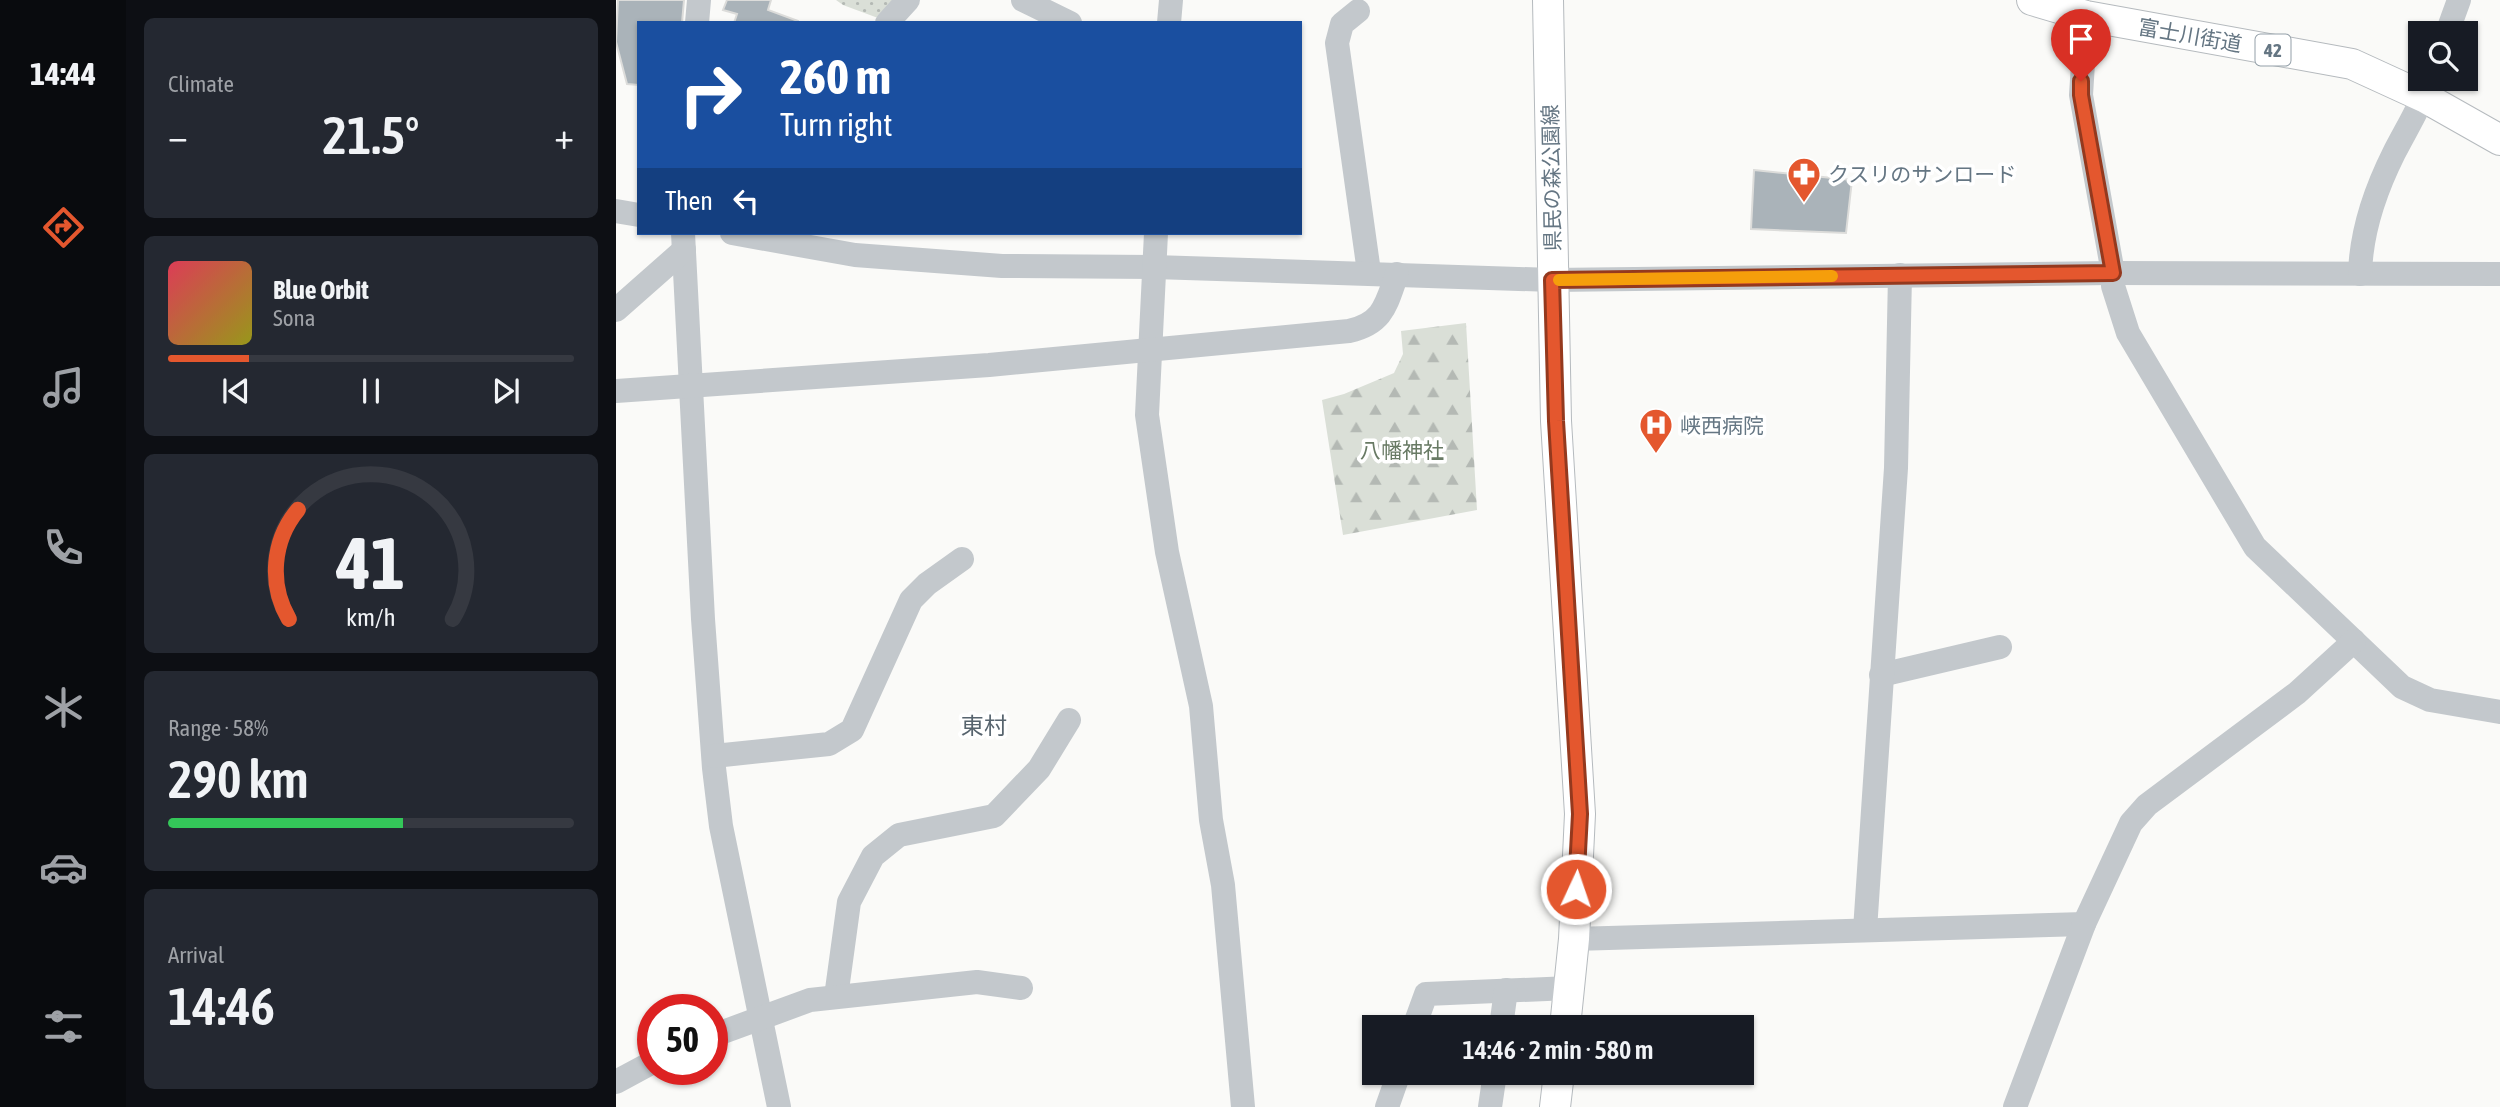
<!DOCTYPE html>
<meta charset="utf-8">
<style>
:root{--surface:#171b24;--page:#242831;--text:#f1f3f6;--muted:#9ea1a6;--line:#363941;--accent:#e4572e}
body{margin:0;font-family:"Asap Condensed","Noto Sans JP",sans-serif;background:var(--page);color:var(--text);height:100vh;display:flex;flex-direction:column;font-size:26px;white-space:nowrap}
*{box-sizing:border-box;margin:0}
p{font-size:23px;color:var(--muted)}
.icon{flex:none;width:38px;height:38px;fill:none;stroke:currentColor;stroke-width:2;stroke-linecap:round;stroke-linejoin:round}
.map{position:relative;flex:1;overflow:hidden}
.panel{display:flex;flex-direction:column;gap:18px;padding:18px;background:#0d0f14;width:490px}
.panel>*{flex:none}
.banner{position:absolute;left:21px;top:21px;width:665px;height:214px;border-radius:0px;box-shadow:0 2px 5px #0004;background:#1a4fa0;color:#fff;overflow:hidden}
.controls{position:absolute;left:1792px;top:21px;display:grid;gap:14px}
.controls a{display:grid;place-items:center;width:70px;height:70px;border-radius:0px;background:var(--surface);box-shadow:0 2px 5px #0004;font-size:35px}
.speed{position:absolute;left:21px;top:994px;display:flex;gap:14px;font-size:35px;font-weight:700;text-align:center}
.speed>*{display:grid;place-content:center;width:91px;height:91px;border-radius:50%;background:var(--surface);box-shadow:0 2px 5px #0004;line-height:1}
.speed .limit{border:10px solid #d22;background:#fff;color:#111}
.pin{position:absolute;display:grid;place-items:center;width:60px;height:60px;color:#fff;margin:-72px -30px;border-radius:50% 50% 50% 0;rotate:-45deg;box-shadow:0 0 7px #0007}
.pin .icon{rotate:45deg}
.me{position:absolute;width:77px;margin:-38px;rotate:3deg;stroke-linejoin:round;filter:drop-shadow(0 0 5px #0008)}
.turn{display:flex;align-items:center;gap:24px;height:147px;padding:0 28px;font-size:32px}
.turn .icon{width:91px;height:91px;stroke-width:2.5}
.turn b{display:block;font-size:49px;line-height:60px}
.then{display:flex;align-items:center;height:66px;padding:0 28px;background:#0003;gap:14px;font-size:26px}
.big{font-size:52px;font-weight:600;line-height:1.1}
.panel .card{flex:1;display:flex;flex-direction:column;justify-content:center;gap:10px;min-width:0;padding:0 24px;border-radius:10px;background:var(--page)}
.panel .dial{align-items:center;gap:0}
.dial svg{height:182px;overflow:visible;fill:none;stroke:var(--line);stroke-width:7;stroke-linecap:round;text-anchor:middle}
.dial text{fill:var(--text);stroke:none}
.song{display:flex;align-items:center;gap:21px}
.cover{width:84px;height:84px;border-radius:10px;background:linear-gradient(135deg,hsl(350 70% 55%),hsl(60 70% 35%))}
.played{height:7px;border-radius:4px;background:linear-gradient(90deg,var(--accent) 20%,var(--line) 20%)}
.keys{display:flex;justify-content:space-around;direction:ltr}
.heat{display:flex;justify-content:space-between;align-items:center;font-size:38px;direction:ltr}
.charge{height:10px;border-radius:5px;background:linear-gradient(90deg,#34c759 58%,var(--line) 0)}
.trip{position:absolute;left:746px;top:1015px;width:392px;height:70px;border-radius:0px;background:var(--surface);box-shadow:0 2px 5px #0004;font-weight:600;line-height:70px;text-align:center}
main{display:flex;flex:1;min-height:0}
.tabs{display:flex;flex-direction:column;width:126px;justify-content:space-around;align-items:center;background:#090b0e;color:var(--muted)}
.tabs .icon{width:49px;height:49px}
.tabs .current{color:var(--accent)}
.tabs b{font-size:32px;color:var(--text)}
.map>svg:first-child{display:block}
.forest{fill:url(#forest-firs)}
.park{fill:url(#park-dots)}
.building{fill:#aab3b9;stroke:#dcdcda;stroke-width:2}
.lines{fill:none;stroke-linecap:round;stroke-linejoin:round}
.major-casing{stroke:#b5babe;stroke-width:32}
.minor{stroke:#c3c8cc;stroke-width:24}
.major{stroke:#fff;stroke-width:30}
.route-casing{stroke:#94391e;stroke-width:18}
.route{stroke:#e4572e;stroke-width:12}
.slow{stroke:#f59e0b;stroke-width:12}
.labels{text-anchor:middle;dominant-baseline:central;stroke-width:7;stroke-linejoin:round;paint-order:stroke}
.shield{fill:#fff;stroke:#939fa8;stroke-width:2}
.shield-label{font-size:19px;font-weight:bold;fill:#657683}
.street-label{font-size:21px;fill:#657683;stroke:#fff}
.poi-label{font-size:21px;fill:#657683;stroke:#fff;text-anchor:start}
.park-label{font-size:21px;fill:#687a64;stroke:#fff}
.neighbourhood-label{font-size:23px;fill:#57646e;stroke:#fff}
</style>
<main>
<nav class="tabs">
<b>14:44</b>
<svg class="icon current" aria-label="directions" viewBox="0 0 24 24"><path d="M12 3l9 9-9 9-9-9zM9 14v-3h6M13 9l2 2-2 2"/></svg>
<svg class="icon" aria-label="music" viewBox="0 0 24 24"><path d="M9 18V5l10-2v13"/><circle cx="6" cy="18" r="3"/><circle cx="16" cy="16" r="3"/></svg>
<svg class="icon" aria-label="phone" viewBox="0 0 24 24"><path d="M5 4h4l2 5-3 2q2 4 5 5l2-3 5 2v4C11 20 4 13 5 4z"/></svg>
<svg class="icon" aria-label="climate" viewBox="0 0 24 24"><path d="M12 3v18M4 7l16 10M4 17L20 7"/></svg>
<svg class="icon" aria-label="car" viewBox="0 0 24 24"><path d="M5 17H2v-5l4-1 3-4h7l3 4 3 1v5h-3M9 17h6M6 11h13"/><circle cx="7" cy="17" r="2"/><circle cx="17" cy="17" r="2"/></svg>
<svg class="icon" aria-label="filters" viewBox="0 0 24 24"><path d="M4 7h16M4 17h16"/><circle cx="9" cy="7" r="2"/><circle cx="15" cy="17" r="2"/></svg>
</nav>
<section class="panel">
<div class="card"><p>Climate</p>
<div class="heat"><a>−</a><b class="big">21.5°</b><a>+</a></div>
</div>
<div class="card">
<div class="song"><i class="cover"></i><div><b>Blue Orbit</b><p>Sona</p></div></div>
<div class="played"></div>
<div class="keys"><svg class="icon" aria-label="previous" viewBox="0 0 24 24"><path d="M18 5L8 12l10 7zM5 5v14"/></svg><svg class="icon" aria-label="pause" viewBox="0 0 24 24"><path d="M8 5v14M16 5v14"/></svg><svg class="icon" aria-label="next" viewBox="0 0 24 24"><path d="M6 5l10 7-10 7zM19 5v14"/></svg></div>
</div>
<div class="card dial"><svg viewBox="0 0 100 80">
<path d="M14 69A42 42 0 1 1 86 69"/>
<path d="M14 69A42 42 0 0 1 18 21" stroke="#e4572e"/>
<text x="50" y="56" font-size="32" font-weight="700">41</text>
<text x="50" y="72" font-size="11">km/h</text>
</svg></div>
<div class="card"><p>Range · 58%</p><b class="big">290 km</b><div class="charge"></div></div>
<div class="card"><p>Arrival</p><b class="big">14:46</b></div>
</section>
<div class="map">
<svg width="1884" height="1107" viewBox="0 0 1884 1107">
<defs>
<pattern id="forest-firs" width="22" height="20" patternUnits="userSpaceOnUse" patternTransform="scale(1.75)"><rect width="22" height="20" fill="#dadfd7"/><path d="M5 1l3.5 6h-7zM16 11l3.5 6h-7z" fill="#b4b9b4"/></pattern>
<pattern id="park-dots" width="8" height="8" patternUnits="userSpaceOnUse" patternTransform="scale(1.75)"><rect width="8" height="8" fill="#dadfd7"/><path d="M2 2h.1M6 6h.1" fill="none" stroke="#b4b9b4" stroke-width="1.8" stroke-linecap="round"/></pattern>
</defs>
<rect width="100%" height="100%" fill="#fafaf8"/>
<polygon class="forest" points="850,323 861,510 727,535 706,400 728,394 778,373 787,354 785,331"/>
<polygon class="park" points="220,0 288,0 270,21 227,5"/>
<g class="building">
<polygon points="2,0 68,0 66,23 23,23 23,85 11,84 0,42"/>
<polygon points="111,0 155,0 152,10 182,21 182,23 118,23 121,14 107,10"/>
<polygon points="1138,170 1236,180 1230,233 1135,229"/>
</g>
<g class="lines">
<defs>
<g id="major">
<polyline points="932,0 940,421 964,814 958,939 949,1027"/>
<polyline points="1416,0 1470,16 1736,64 1808,97 1884,140"/>
<polyline points="939,1107 943,1073"/>
</g>
</defs>
<use href="#major" class="major-casing"/>
<g class="minor">
<polyline points="407,0 454,23"/>
<polyline points="742,11 726,24 721,43 753,272"/>
<polyline points="1470,16 1465,95 1497,273 1497,286 1512,333 1639,547 1786,687 1814,700 1884,712"/>
<polyline points="81,23 83,0"/>
<polyline points="271,23 292,0"/>
<polyline points="553,23 555,0"/>
<polyline points="1831,33 1843,0"/>
<polyline points="0,211 23,215"/>
<polyline points="67,233 87,619 98,768 105,826 163,1107"/>
<polyline points="116,233 239,255 386,266 538,267 936,280 1497,273 1884,274"/>
<polyline points="540,233 531,415 551,552 585,706 595,820 607,885 627,1107"/>
<path d="M1744 274C1745 233 1760 189 1778 153 1791 128 1805 105 1815 79"/>
<polyline points="0,310 68,250"/>
<path d="M0 391 373 365 733 331C768 323 770 304 781 274"/>
<polyline points="1265,675 1384,647"/>
<polyline points="98,756 213,744 236,730 295,600 311,584 346,559"/>
<polyline points="1249,930 1280,468 1284,275"/>
<polyline points="958,939 1468,924"/>
<polyline points="220,997 233,902 257,856 283,835 378,816 423,769 453,720"/>
<polyline points="798,1027 810,994 954,988"/>
<polyline points="885,1027 890,990"/>
<polyline points="96,1036 194,1000 361,982 405,988"/>
<polyline points="0,1082 37,1062"/>
<polyline points="771,1107 783,1073"/>
<polyline points="874,1107 879,1073"/>
<polyline points="1399,1107 1468,924 1515,823 1531,805 1681,693 1738,641"/>
</g>
<use href="#major" class="major"/>
</g>
<g class="lines">
<defs>
<polyline id="route" points="960,889 964,814 940,421 936,280 1497,273 1465,95 1465,81"/>
</defs>
<use href="#route" class="route-casing"/>
<use href="#route" class="route"/>
<polyline class="slow" points="943,280 1216,276"/>
</g>
<defs>
<symbol id="pharmacy-pin" viewBox="-11 -11 22 30"><path d="M0 17L-7.5 6A9.5 9.5 0 1 1 7.5 6Z" fill="#e4572e" stroke="#fff"/><path d="M-2-6h4v4h4v4h-4v4h-4v-4h-4v-4h4Z" fill="#fff"/></symbol>
<symbol id="hospital-pin" viewBox="-11 -11 22 30"><path d="M0 17L-7.5 6A9.5 9.5 0 1 1 7.5 6Z" fill="#e4572e" stroke="#fff"/><path d="M-5-5h3v3.5h4V-5h3V5h-3V1.5h-4V5h-3Z" fill="#fff"/></symbol>
</defs>
<g fill-rule="evenodd">
<use href="#pharmacy-pin" x="1169" y="155" width="38" height="52"/>
<use href="#hospital-pin" x="1021" y="406" width="38" height="52"/>
</g>
<g class="labels">
<rect class="shield" x="1639.5" y="34.5" width="35" height="31" rx="5"/>
<g class="shield-label">
<text x="1657" y="50">42</text>
</g>
<g class="street-label">
<text transform="translate(1574 35) rotate(10)">富士川街道</text>
<text transform="translate(935 178) rotate(-91)">県民の森公園線</text>
</g>
<g class="poi-label">
<text x="1212" y="174">クスリのサンロード</text>
<text x="1064" y="425">峡西病院</text>
</g>
<g class="park-label">
<text x="786" y="450">八幡神社</text>
</g>
<g class="neighbourhood-label">
<text x="368" y="726">東村</text>
</g>
</g>
</svg>
<div class="controls">
<a><svg class="icon" aria-label="search" viewBox="0 0 24 24"><circle cx="10" cy="10" r="6"/><path d="M15 15l6 6"/></svg></a>
</div>
<div class="speed"><div class="limit">50</div></div>
<div class="pin" style="left:1465px;top:81px;background:#d93025"><svg class="icon" aria-label="arrive" viewBox="0 0 24 24"><path d="M6 21V4h12l-3 4 3 4H6"/></svg></div>
<svg class="me" style="left:960px;top:889px" viewBox="-20 -20 40 40"><circle r="17" fill="#e4572e" stroke="#fff" stroke-width="3"/><path d="M0-11L8 9 0 5-8 9z" fill="#fff"/></svg>
<div class="trip">14:46 · 2 min · 580 m</div>
<div class="banner">
<div class="turn"><svg class="icon" aria-label="right" viewBox="0 0 24 24"><path d="M7 20v-9h11M14 6l5 5-5 5"/></svg><div><b>260 m</b>Turn right</div></div>
<div class="then">Then<svg class="icon" aria-label="left" viewBox="0 0 24 24"><path d="M17 20v-9H6M10 6l-5 5 5 5"/></svg></div>
</div>
</div>
</main>
